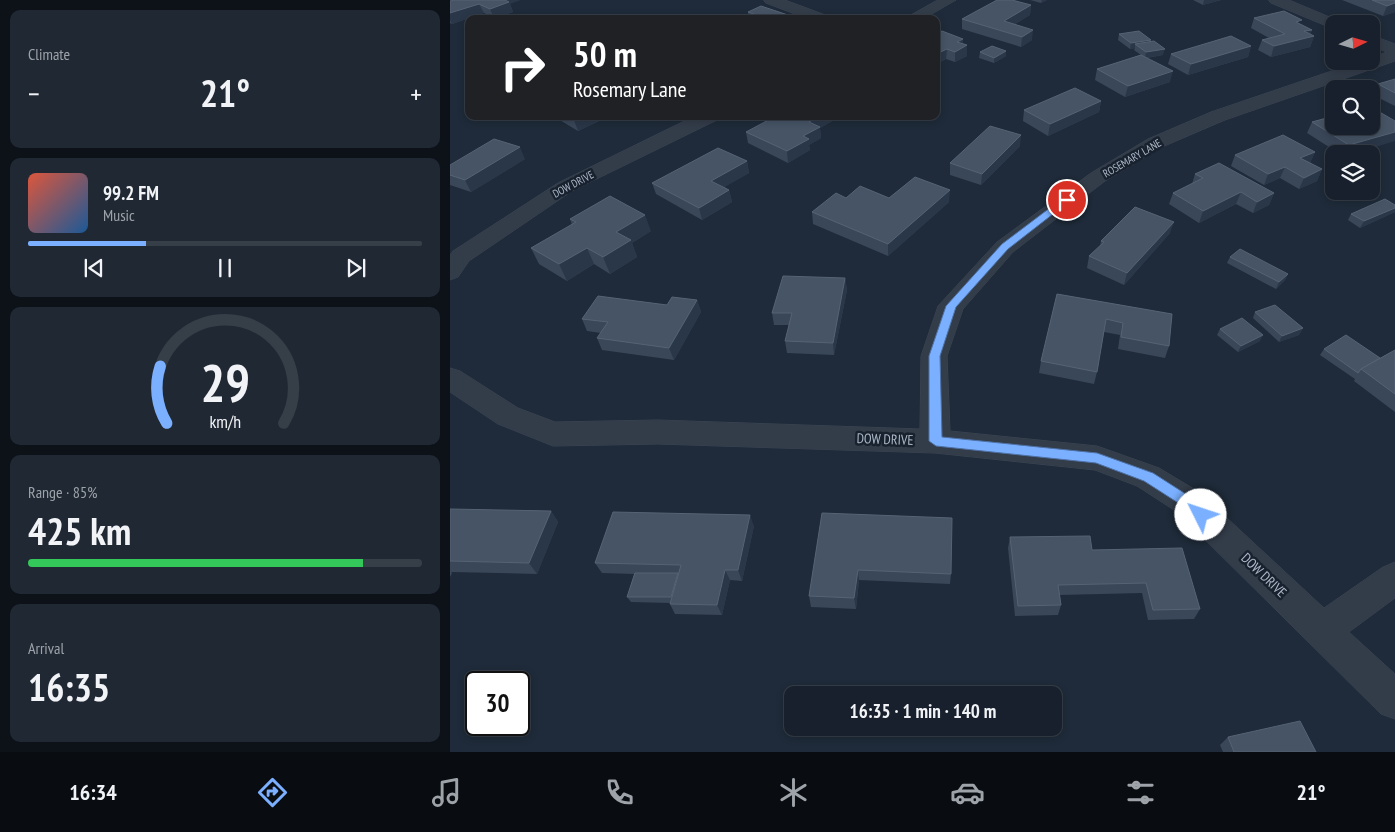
<!DOCTYPE html>
<meta charset="utf-8">
<style>
:root{--surface:#17202c;--page:#202834;--text:#f1f3f6;--muted:#9ea3a9;--line:#363e48;--accent:#7ab0ff}
body{margin:0;font-family:"PT Sans Narrow",sans-serif;background:var(--page);color:var(--text);height:100vh;display:flex;flex-direction:column;font-size:19px;white-space:nowrap}
*{box-sizing:border-box;margin:0}
p{font-size:16px;color:var(--muted)}
.icon{flex:none;width:28px;height:28px;fill:none;stroke:currentColor;stroke-width:2;stroke-linecap:round;stroke-linejoin:round}
.map{position:relative;flex:1;overflow:hidden}
.details{display:flex;flex-direction:column;gap:10px;padding:10px;background:#0d1218;width:450px}
.details>*{flex:none}
.guide{position:absolute;left:15px;top:15px;width:475px;height:105px;border-radius:10px;box-shadow:0 2px 8px #0003,0 0 0 1px var(--line);background:#202124;color:#fff;overflow:hidden}
.needle{width:32px;rotate:85deg}
.controls{position:absolute;left:875px;top:15px;display:grid;gap:10px}
.controls a{display:grid;place-items:center;width:55px;height:55px;border-radius:10px;background:var(--surface);box-shadow:0 2px 8px #0003,0 0 0 1px var(--line);font-size:25px}
.speed{position:absolute;left:15px;top:671px;display:flex;gap:10px;font-size:25px;font-weight:700;text-align:center}
.speed>*{display:grid;place-content:center;width:65px;height:65px;border-radius:50%;background:var(--surface);box-shadow:0 2px 8px #0003,0 0 0 1px var(--line);line-height:1}
.speed .limit{border:2px solid #111;border-radius:8px;background:#fff;color:#111}
.pin{position:absolute;display:grid;place-items:center;width:42px;height:42px;color:#fff;margin:-21px;border:2px solid #fff;border-radius:50%;box-shadow:0 1px 5px #0007}
.me{position:absolute;width:55px;margin:-28px;rotate:311deg;stroke-linejoin:round;filter:drop-shadow(0 0 4px #0008)}
.turn{display:flex;align-items:center;gap:18px;height:105px;padding:0 25px;font-size:22px}
.turn .icon{width:65px;height:65px;stroke-width:2.5}
.turn b{display:block;font-size:35px;line-height:42px}
.big{font-size:38px;font-weight:600;line-height:1.1}
.details .card{flex:1;display:flex;flex-direction:column;justify-content:center;gap:8px;min-width:0;padding:0 18px;border-radius:10px;background:var(--page)}
.details .dial{align-items:center;gap:0}
.dial svg{height:130px;overflow:visible;fill:none;stroke:var(--line);stroke-width:7;stroke-linecap:round;text-anchor:middle}
.dial text{fill:var(--text);stroke:none}
.song{display:flex;align-items:center;gap:15px}
.cover{width:60px;height:60px;border-radius:8px;background:linear-gradient(135deg,hsl(10 70% 55%),hsl(210 70% 35%))}
.played{height:5px;border-radius:2px;background:linear-gradient(90deg,var(--accent) 30%,var(--line) 30%)}
.keys{display:flex;justify-content:space-around;direction:ltr}
.heat{display:flex;justify-content:space-between;align-items:center;font-size:28px;direction:ltr}
.charge{height:8px;border-radius:4px;background:linear-gradient(90deg,#34c759 85%,var(--line) 0)}
.trip{position:absolute;left:334px;top:686px;width:278px;height:50px;border-radius:10px;background:var(--surface);box-shadow:0 2px 8px #0003,0 0 0 1px var(--line);font-weight:600;line-height:50px;text-align:center}
.tab-bar{display:flex;height:80px;justify-content:space-around;align-items:center;background:#090d12;color:var(--muted)}
.tab-bar .icon{width:35px;height:35px}
.tab-bar .current{color:var(--accent)}
.tab-bar b{font-size:22px;color:var(--text)}
main{display:flex;flex:1;min-height:0}
.map>svg:first-child{display:block}
.lines{fill:none;stroke-linecap:round;stroke-linejoin:round}
.street-casing{stroke:#3c4654;stroke-width:1}
.street{fill:#333d4a;fill-rule:evenodd}
.wall{fill:#3a4759}
.shaded-wall{fill:#2a3748}
.building{fill:#465465;stroke:#566374}
.route{fill:#7ab0ff;stroke:#4f72a6}
.labels{text-anchor:middle;dominant-baseline:central;stroke-width:5;stroke-linejoin:round;paint-order:stroke}
.far-street-label{font-size:11px;fill:#adb8c7;stroke:#18222f}
.street-label{font-size:14px;fill:#adb8c7;stroke:#18222f}
</style>
<main>
<section class="details">
<div class="card"><p>Climate</p>
<div class="heat"><a>−</a><b class="big">21°</b><a>+</a></div>
</div>
<div class="card">
<div class="song"><i class="cover"></i><div><b>99.2 FM</b><p>Music</p></div></div>
<div class="played"></div>
<div class="keys"><svg class="icon" aria-label="previous" viewBox="0 0 24 24"><path d="M18 5L8 12l10 7zM5 5v14"/></svg><svg class="icon" aria-label="pause" viewBox="0 0 24 24"><path d="M8 5v14M16 5v14"/></svg><svg class="icon" aria-label="next" viewBox="0 0 24 24"><path d="M6 5l10 7-10 7zM19 5v14"/></svg></div>
</div>
<div class="card dial"><svg viewBox="0 0 100 80">
<path d="M14 69A42 42 0 1 1 86 69"/>
<path d="M14 69A42 42 0 0 1 10 34" stroke="#7ab0ff"/>
<text x="50" y="56" font-size="32" font-weight="700">29</text>
<text x="50" y="72" font-size="11">km/h</text>
</svg></div>
<div class="card"><p>Range · 85%</p><b class="big">425 km</b><div class="charge"></div></div>
<div class="card"><p>Arrival</p><b class="big">16:35</b></div>
</section>
<div class="map">
<svg width="945" height="752" viewBox="0 0 945 752">
<rect width="100%" height="100%" fill="#1f2b3a"/>
<g class="lines">
<defs>
<g id="street">
<polygon points="314,0 335,0 378,16 380,19 358,19 316,3"/>
<polygon points="488,0 506,0 473,19 454,19"/>
<polygon points="819,0 839,0 889,21 892,24 884,24 884,29 879,27 821,3"/>
<polygon points="921,35 945,44 945,61 775,120 712,147 655,181 563,252 513,309 497,356 500,431 647,446 709,468 749,492 874,608 933,567 945,562 945,598 899,632 945,674 945,719 931,714 727,512 687,486 645,470 485,453 208,444 103,446 48,424 0,392 0,368 10,371 68,408 105,422 208,420 470,429 471,356 488,306 547,242 641,173 698,139 761,112 911,61 921,61 921,58 937,52 921,46"/>
<polygon points="245,116 269,116 267,120 122,191 19,261 8,277 0,280 0,255 3,251 108,183"/>
</g>
</defs>
<use href="#street" class="street-casing"/>
<use href="#street" class="street"/>
</g>
<g class="wall">
<polygon points="580,0 597,0 591,3"/>
<polygon points="743,0 771,0 753,5"/>
<polygon points="892,0 945,0 945,12 933,16"/>
<polygon points="0,1 60,4 63,12 44,18 34,13 2,24 0,23"/>
<polygon points="581,5 580,15 565,24 582,40 571,47 512,29 512,19"/>
<polygon points="298,12 344,17 344,19 299,19"/>
<polygon points="804,18 850,24 862,30 860,34 864,36 860,47 821,57 808,50 812,40 819,38 801,28"/>
<polygon points="486,34 517,45 517,56 505,62 496,59 486,64"/>
<polygon points="669,34 701,40 701,42 713,55 697,58 720,82 675,97 645,80 647,69 691,55 684,50 685,48 680,49 668,40"/>
<polygon points="801,46 798,57 738,75 718,64 721,54"/>
<polygon points="530,52 556,56 544,63 529,58"/>
<polygon points="945,79 945,106 923,95 928,84"/>
<polygon points="651,101 649,112 598,136 573,121 574,110"/>
<polygon points="103,116 160,116 128,131"/>
<polygon points="384,120 370,128 371,138 359,145 360,150 338,163 298,143 296,132"/>
<polygon points="862,122 921,126 903,154 890,154 857,133"/>
<polygon points="570,146 531,185 500,175 500,163"/>
<polygon points="865,152 860,163 872,169 867,181 849,189 830,178 814,185 781,166 785,155"/>
<polygon points="75,159 21,192 0,185 0,165"/>
<polygon points="297,161 299,173 274,187 279,190 282,202 252,220 206,194 202,183"/>
<polygon points="745,174 824,193 819,205 803,213 786,204 749,223 719,204 723,193 742,184"/>
<polygon points="396,198 499,202 438,256 363,224 362,212"/>
<polygon points="945,205 945,212 910,228 898,220 901,214"/>
<polygon points="120,219 201,231 182,243 187,257 160,274 144,264 117,281 89,264 81,248 122,225"/>
<polygon points="720,233 674,285 637,268 639,256 650,246 651,241"/>
<polygon points="780,257 838,274 835,280 826,289 777,263"/>
<polygon points="395,278 397,290 384,355 337,353 335,341 339,325 324,325 322,313"/>
<polygon points="607,294 722,314 719,346 715,358 668,349 670,335 654,332 647,372 644,384 589,373 591,361"/>
<polygon points="247,300 251,312 224,360 152,350 147,338 151,333 137,331 132,319"/>
<polygon points="805,312 853,328 849,335 829,342 803,318"/>
<polygon points="770,329 810,341 788,352 767,335"/>
<polygon points="874,349 930,358 945,350 945,412 904,381 905,379 870,355"/>
<polygon points="0,509 101,511 108,522 87,574 1,572 2,573 0,577"/>
<polygon points="372,513 501,574 500,584 409,580 406,609 361,607 359,596"/>
<polygon points="304,526 292,581 280,580 272,615 225,614 220,604 220,603 181,602 177,597 184,574 152,573 145,563"/>
<polygon points="560,537 642,550 750,609 744,619 698,620 692,593 610,595 611,605 608,615 565,616 558,548"/>
<polygon points="778,737 866,752 773,752 770,745"/>
</g>
<g class="shaded-wall">
<polygon points="49,0 71,0 60,4 63,12 44,18 40,9"/>
<polygon points="592,0 597,0 591,3"/>
<polygon points="754,0 771,0 753,5"/>
<polygon points="945,3 945,12 933,16 937,6"/>
<polygon points="29,4 34,13 2,24 0,20 0,13"/>
<polygon points="581,5 580,15 553,31 554,21"/>
<polygon points="583,30 582,40 571,47 572,37"/>
<polygon points="862,30 859,38 864,36 860,47 821,57 824,46 854,31"/>
<polygon points="513,39 513,48 517,45 517,56 505,62 505,52 507,42"/>
<polygon points="701,40 700,45 685,44 685,48 680,49 681,43"/>
<polygon points="801,46 798,57 738,75 741,64"/>
<polygon points="497,49 496,59 486,64 486,54"/>
<polygon points="715,49 713,55 695,58 696,52"/>
<polygon points="556,51 556,56 544,63 544,58"/>
<polygon points="723,71 720,82 675,97 678,86"/>
<polygon points="651,101 649,112 598,136 600,124"/>
<polygon points="131,116 160,116 128,131 124,120"/>
<polygon points="369,116 384,116 384,120 370,128 371,138 359,145 360,150 338,163 337,151 353,136 359,122"/>
<polygon points="945,132 945,141 903,154 895,154 899,145"/>
<polygon points="571,135 570,146 531,185 532,174"/>
<polygon points="70,147 75,159 21,192 15,180"/>
<polygon points="865,152 860,163 850,158"/>
<polygon points="297,161 299,173 264,193 261,181"/>
<polygon points="835,167 830,178 814,185 818,174"/>
<polygon points="872,169 867,181 849,189 854,178"/>
<polygon points="279,190 282,202 252,220 249,208"/>
<polygon points="500,190 499,202 438,256 438,244"/>
<polygon points="791,192 786,204 749,223 753,211"/>
<polygon points="824,193 819,205 803,213 807,202"/>
<polygon points="945,208 945,212 910,228 914,221"/>
<polygon points="195,215 201,231 182,243 187,257 160,274 153,257 166,232"/>
<polygon points="724,222 720,233 674,285 677,273"/>
<polygon points="137,248 144,264 117,281 109,264"/>
<polygon points="838,274 835,280 826,289 829,282"/>
<polygon points="395,278 397,290 384,355 383,343"/>
<polygon points="247,300 251,312 224,360 219,348"/>
<polygon points="853,328 849,335 829,342 832,336"/>
<polygon points="813,335 810,341 788,352 791,346"/>
<polygon points="101,511 108,522 87,574 79,563"/>
<polygon points="300,515 304,526 292,581 288,570"/>
<polygon points="275,570 280,580 272,615 267,605"/>
<polygon points="408,570 409,580 406,609 404,598"/>
</g>
<g class="building">
<polygon points="4,0 55,0 59,2 40,9 29,4 0,13 0,1"/>
<polygon points="547,0 562,0 581,5 554,21 583,30 572,37 512,19"/>
<polygon points="922,0 945,0 945,3 937,6"/>
<polygon points="311,6 344,17 341,19 308,19 312,17 298,12"/>
<polygon points="834,11 852,20 846,22 862,30 854,31 864,36 824,46 812,40 835,34 804,18"/>
<polygon points="492,31 513,39 507,42 517,45 505,52 497,49 486,54 486,34"/>
<polygon points="689,31 701,40 681,43 669,34"/>
<polygon points="781,36 801,46 741,64 721,54"/>
<polygon points="704,41 715,49 696,52 685,44"/>
<polygon points="542,46 556,51 544,58 530,52"/>
<polygon points="691,55 723,71 678,86 647,69"/>
<polygon points="945,79 945,93 928,84"/>
<polygon points="625,88 651,101 600,124 574,110"/>
<polygon points="921,107 945,121 945,132 899,145 862,122 884,116 884,126 921,126"/>
<polygon points="118,116 131,116 124,120"/>
<polygon points="326,116 369,116 359,122 370,127 353,136 359,139 337,151 296,132"/>
<polygon points="540,126 571,135 532,174 500,163"/>
<polygon points="833,135 865,152 850,158 872,169 854,178 835,167 818,174 785,155"/>
<polygon points="44,139 70,147 15,180 0,175 0,165"/>
<polygon points="268,148 297,161 261,181 279,190 249,208 202,183"/>
<polygon points="769,163 824,193 807,202 791,192 753,211 723,193 753,178 745,174"/>
<polygon points="465,177 500,190 438,244 362,212 386,193 396,198 410,186 439,198"/>
<polygon points="160,196 195,215 166,232 181,240 153,257 137,248 109,264 81,248 126,222 120,219"/>
<polygon points="935,199 945,205 945,208 914,221 901,214"/>
<polygon points="685,207 724,222 677,273 639,256 654,242 651,241"/>
<polygon points="790,249 838,274 829,282 780,257"/>
<polygon points="333,276 395,278 383,343 335,341 342,313 322,313"/>
<polygon points="607,294 722,314 719,346 671,337 673,323 656,319 647,372 591,361"/>
<polygon points="148,296 217,305 222,297 247,300 219,348 147,338 158,322 132,319"/>
<polygon points="825,305 853,328 832,336 805,312"/>
<polygon points="792,318 813,335 791,346 770,329"/>
<polygon points="896,335 930,358 911,369 908,373 874,349"/>
<polygon points="945,350 945,394 911,369"/>
<polygon points="0,509 101,511 79,563 0,561"/>
<polygon points="163,512 300,515 288,570 275,570 267,605 220,604 231,565 145,563"/>
<polygon points="372,513 502,518 501,574 408,570 404,598 359,596"/>
<polygon points="640,536 642,550 732,548 750,609 703,610 696,583 608,585 611,605 568,606 560,537"/>
<polygon points="185,573 228,573 221,597 177,597"/>
<polygon points="850,721 866,752 784,752 778,737"/>
</g>
<polygon class="route" points="613,198 621,200 558,249 506,307 490,356 492,437 647,453 703,473 742,498 758,515 756,519 746,519 733,506 694,481 646,463 486,446 479,441 479,356 496,306 552,244"/>
<g class="labels">
<g class="far-street-label">
<text transform="translate(682 158) rotate(-30)">ROSEMARY LANE</text>
<text transform="translate(123 184) rotate(-28)">DOW DRIVE</text>
</g>
<g class="street-label">
<text transform="translate(435 439) rotate(2)">DOW DRIVE</text>
<text transform="translate(814 575) rotate(44)">DOW DRIVE</text>
</g>
</g>
</svg>
<div class="controls">
<a><svg class="needle" viewBox="-14 -14 28 28"><path d="M0-13l5 13h-10z" fill="#e53935"/><path d="M0 13l5-13h-10z" fill="#9ea3a9"/></svg></a>
<a><svg class="icon" aria-label="search" viewBox="0 0 24 24"><circle cx="10" cy="10" r="6"/><path d="M15 15l6 6"/></svg></a>
<a><svg class="icon" aria-label="layers" viewBox="0 0 24 24"><path d="M12 4l9 5-9 5-9-5zM3 14l9 5 9-5"/></svg></a>
</div>
<div class="speed"><div class="limit">30</div></div>
<div class="pin" style="left:617px;top:200px;background:#d93025"><svg class="icon" aria-label="arrive" viewBox="0 0 24 24"><path d="M6 21V4h12l-3 4 3 4H6"/></svg></div>
<svg class="me" style="left:751px;top:515px" viewBox="-20 -20 40 40"><circle r="19" fill="#fff"/><path d="M0-13L10 11 0 6-10 11z" fill="#7ab0ff"/></svg>
<div class="trip">16:35 · 1 min · 140 m</div>
<div class="guide">
<div class="turn"><svg class="icon" aria-label="right" viewBox="0 0 24 24"><path d="M7 20v-9h11M14 6l5 5-5 5"/></svg><div><b>50 m</b>Rosemary Lane</div></div>
</div>
</div>
</main>
<nav class="tab-bar">
<b>16:34</b>
<svg class="icon current" aria-label="directions" viewBox="0 0 24 24"><path d="M12 3l9 9-9 9-9-9zM9 14v-3h6M13 9l2 2-2 2"/></svg>
<svg class="icon" aria-label="music" viewBox="0 0 24 24"><path d="M9 18V5l10-2v13"/><circle cx="6" cy="18" r="3"/><circle cx="16" cy="16" r="3"/></svg>
<svg class="icon" aria-label="phone" viewBox="0 0 24 24"><path d="M5 4h4l2 5-3 2q2 4 5 5l2-3 5 2v4C11 20 4 13 5 4z"/></svg>
<svg class="icon" aria-label="climate" viewBox="0 0 24 24"><path d="M12 3v18M4 7l16 10M4 17L20 7"/></svg>
<svg class="icon" aria-label="car" viewBox="0 0 24 24"><path d="M5 17H2v-5l4-1 3-4h7l3 4 3 1v5h-3M9 17h6M6 11h13"/><circle cx="7" cy="17" r="2"/><circle cx="17" cy="17" r="2"/></svg>
<svg class="icon" aria-label="filters" viewBox="0 0 24 24"><path d="M4 7h16M4 17h16"/><circle cx="9" cy="7" r="2"/><circle cx="15" cy="17" r="2"/></svg>
<b>21°</b>
</nav>
